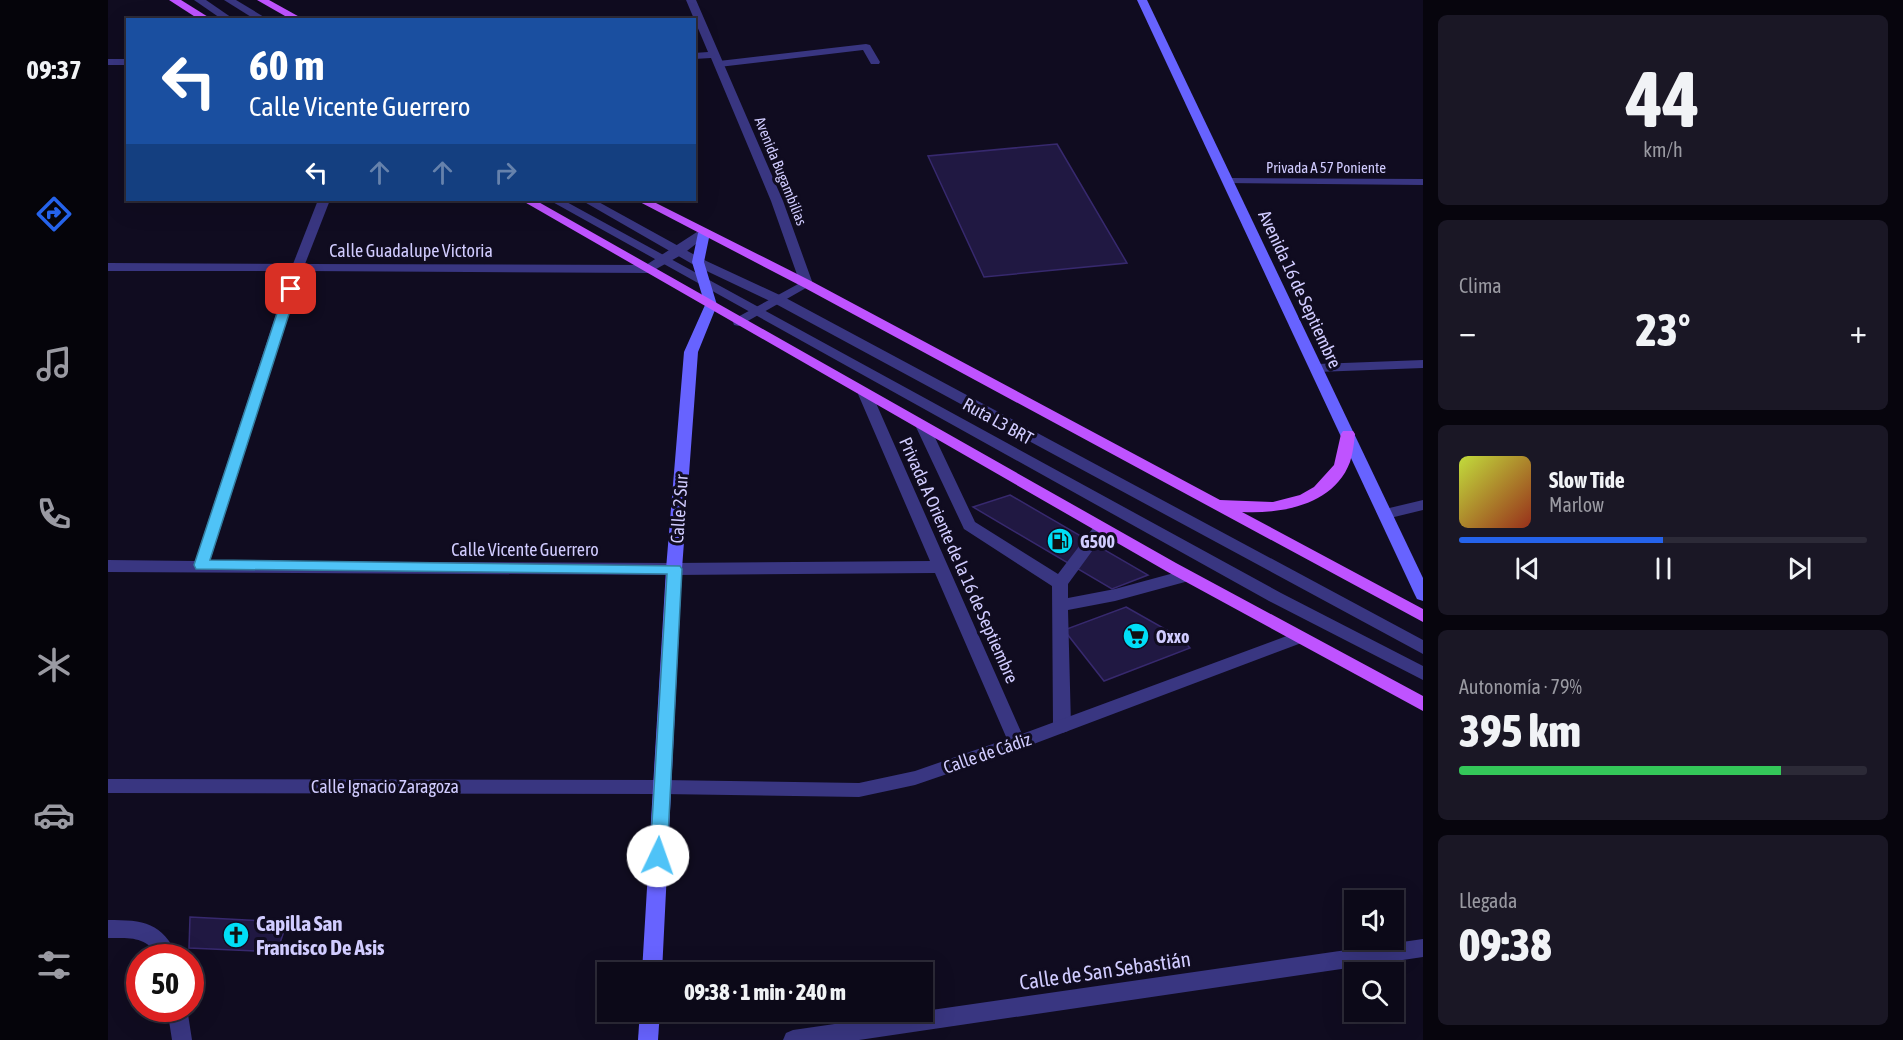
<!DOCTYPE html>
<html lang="es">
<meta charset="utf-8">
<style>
:root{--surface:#0c0918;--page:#1a1725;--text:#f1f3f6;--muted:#9a9aa2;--line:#2c2a37;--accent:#2563eb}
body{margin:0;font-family:"Asap Condensed",sans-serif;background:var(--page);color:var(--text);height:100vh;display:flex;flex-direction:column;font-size:22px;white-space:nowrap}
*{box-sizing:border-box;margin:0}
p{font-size:20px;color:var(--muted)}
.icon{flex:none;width:33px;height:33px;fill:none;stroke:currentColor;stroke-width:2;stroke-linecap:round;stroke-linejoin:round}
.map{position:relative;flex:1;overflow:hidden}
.details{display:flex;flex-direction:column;gap:15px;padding:15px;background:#07050d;width:480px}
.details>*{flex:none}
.top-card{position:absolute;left:18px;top:18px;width:570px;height:183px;border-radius:0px;box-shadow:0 6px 24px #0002,0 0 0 2px var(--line);background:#1a4fa0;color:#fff;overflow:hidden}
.controls{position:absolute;left:1236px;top:890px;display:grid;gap:12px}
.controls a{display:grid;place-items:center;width:60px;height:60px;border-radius:0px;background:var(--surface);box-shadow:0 6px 24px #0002,0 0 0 2px var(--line);font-size:30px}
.speed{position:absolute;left:18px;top:944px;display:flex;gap:12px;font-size:30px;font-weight:700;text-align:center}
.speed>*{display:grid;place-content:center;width:78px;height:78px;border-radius:50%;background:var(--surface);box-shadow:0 6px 24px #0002,0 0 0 2px var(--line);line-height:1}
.speed .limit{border:9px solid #d22;background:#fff;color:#111}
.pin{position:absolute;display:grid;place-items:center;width:51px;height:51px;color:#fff;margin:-26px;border-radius:12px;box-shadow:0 3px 9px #0006}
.me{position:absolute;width:66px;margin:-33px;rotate:3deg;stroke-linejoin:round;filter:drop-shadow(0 0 4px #0008)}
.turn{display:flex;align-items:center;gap:21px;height:126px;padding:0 24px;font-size:27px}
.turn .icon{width:78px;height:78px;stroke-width:2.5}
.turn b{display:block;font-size:42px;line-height:51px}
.lanes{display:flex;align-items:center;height:57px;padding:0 24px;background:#0003;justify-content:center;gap:30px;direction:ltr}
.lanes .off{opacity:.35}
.big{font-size:45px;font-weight:800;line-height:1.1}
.details .widget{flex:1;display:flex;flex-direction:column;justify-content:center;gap:9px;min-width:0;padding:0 21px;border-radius:9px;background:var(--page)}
.details .dial{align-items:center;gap:0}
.dial b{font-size:78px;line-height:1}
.song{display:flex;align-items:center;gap:18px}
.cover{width:72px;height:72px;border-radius:9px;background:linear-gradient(135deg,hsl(70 70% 55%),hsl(10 70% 35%))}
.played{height:6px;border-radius:3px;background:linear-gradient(90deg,var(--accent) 50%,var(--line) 50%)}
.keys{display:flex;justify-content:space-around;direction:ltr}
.heat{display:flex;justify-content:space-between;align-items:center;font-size:33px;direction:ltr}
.charge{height:9px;border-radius:4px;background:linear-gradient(90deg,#34c759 79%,var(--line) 0)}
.trip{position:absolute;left:489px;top:962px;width:336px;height:60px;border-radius:0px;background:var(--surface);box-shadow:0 6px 24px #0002,0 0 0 2px var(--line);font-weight:800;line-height:60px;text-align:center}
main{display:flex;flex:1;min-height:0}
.dock{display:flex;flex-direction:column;width:108px;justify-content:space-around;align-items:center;background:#05040a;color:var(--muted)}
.dock .icon{width:42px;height:42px}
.dock .on{color:var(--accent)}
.dock b{font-size:27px;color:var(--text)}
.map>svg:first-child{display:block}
.building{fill:#201842;stroke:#37296e;stroke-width:1.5}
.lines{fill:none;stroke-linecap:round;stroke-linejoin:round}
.service{fill:#393681;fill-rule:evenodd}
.minor{fill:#393681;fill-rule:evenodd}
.tertiary{fill:#393681;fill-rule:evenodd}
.secondary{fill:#6763ff;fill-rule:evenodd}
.primary{fill:#bf53ff;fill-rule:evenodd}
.route{fill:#4fc3f7;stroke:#337fa1;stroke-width:1.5}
.labels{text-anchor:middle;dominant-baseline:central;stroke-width:6;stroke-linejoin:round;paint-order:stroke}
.far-street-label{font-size:15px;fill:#d1ccff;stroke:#100c20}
.street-label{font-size:18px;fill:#d1ccff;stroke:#100c20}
.poi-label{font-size:18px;font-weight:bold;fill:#d1ccff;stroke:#100c20;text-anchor:start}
.near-poi-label{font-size:21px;font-weight:bold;fill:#d1ccff;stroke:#100c20;text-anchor:start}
.near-street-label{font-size:21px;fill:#d1ccff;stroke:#100c20}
</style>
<main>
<nav class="dock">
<b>09:37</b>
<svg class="icon on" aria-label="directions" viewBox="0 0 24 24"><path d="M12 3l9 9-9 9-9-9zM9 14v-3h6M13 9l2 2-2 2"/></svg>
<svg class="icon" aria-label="music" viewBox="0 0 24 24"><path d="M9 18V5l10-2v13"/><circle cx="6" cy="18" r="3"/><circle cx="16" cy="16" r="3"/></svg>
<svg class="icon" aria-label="phone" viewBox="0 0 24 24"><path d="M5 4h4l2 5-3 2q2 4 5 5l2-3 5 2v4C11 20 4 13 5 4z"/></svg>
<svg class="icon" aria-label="climate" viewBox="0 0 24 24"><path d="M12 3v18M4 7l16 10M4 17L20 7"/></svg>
<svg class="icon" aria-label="car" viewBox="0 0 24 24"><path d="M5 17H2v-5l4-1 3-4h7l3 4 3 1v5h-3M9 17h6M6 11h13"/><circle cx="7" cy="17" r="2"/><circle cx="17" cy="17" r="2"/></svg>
<svg class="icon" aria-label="filters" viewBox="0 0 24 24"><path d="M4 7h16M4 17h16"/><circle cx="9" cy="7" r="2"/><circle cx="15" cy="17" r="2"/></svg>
</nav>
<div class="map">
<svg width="1315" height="1040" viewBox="0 0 1315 1040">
<rect width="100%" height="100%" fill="#100c20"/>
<g class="building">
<polygon points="949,144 1019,263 876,277 820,156"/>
<polygon points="902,495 1040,575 1004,589 865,507"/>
<polygon points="1018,607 1073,638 1082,648 996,681 956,630"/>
<polygon points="82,917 179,922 169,952 81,948"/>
</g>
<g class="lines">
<g class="service">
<polygon points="86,0 98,0 127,20 115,20"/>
<polygon points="116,0 128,0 161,20 148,20"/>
<polygon points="758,44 762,45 772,62 771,64 763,64 755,50 611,67 606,64 611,61"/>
<polygon points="441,200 455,200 1173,593 1315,666 1315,680 1161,601"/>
<polygon points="473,200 487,200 594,259 676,297 1315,640 1315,654 666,303 586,265"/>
<polygon points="1315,360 1315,368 1209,372 1202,368 1209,364"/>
<polygon points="815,422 822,427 867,522 950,574 988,524 998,524 1001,528 998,532 960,584 960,598 1007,589 1077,570 1083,572 1085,576 1083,580 1077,582 1007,601 960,610 963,726 960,731 954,733 948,731 945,726 944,586 856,529 808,427"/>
</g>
<g class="minor">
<polygon points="578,0 588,0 675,201 705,284 631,326 626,325 625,322 626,319 692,283 663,201 603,58 586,59 586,53 600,52"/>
<rect x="0" y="59" width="20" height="6"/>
<polygon points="1121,178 1315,179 1315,185 1117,183 1117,179"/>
<polygon points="210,200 222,200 197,264 538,265 592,230 600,230 602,233 575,254 541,273 195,271 102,561 566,563 822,561 750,394 757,390 764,394 914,734 1184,634 1190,632 1196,634 1198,638 1196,642 915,748 807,785 751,797 554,794 0,793 0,779 554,780 751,783 807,771 899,739 827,573 566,575 0,572 0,560 87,561 182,271 0,271 0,263 185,264"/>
<path d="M0 920C36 920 54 922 70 957H50C39 936 22 938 0 938Z"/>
<polygon points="1315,939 1315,957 751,1040 675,1040 678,1033 685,1030"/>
<polygon points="59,1008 79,1008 84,1040 64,1040"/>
</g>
<polygon class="tertiary" points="1315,500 1315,510 1278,519 1271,514 1273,510"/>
<g class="secondary">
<polygon points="1029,0 1039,0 1315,578 1315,601 1309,599 1307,595"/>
<polygon points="596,229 602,233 596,262 609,305 590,352 574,569 554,972 534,972 558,569 576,352 597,305 584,262 590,233"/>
<polygon points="532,1011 552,1011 550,1040 530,1040"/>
</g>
<g class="primary">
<polygon points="61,0 73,0 105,20 92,20"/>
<polygon points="149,0 161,0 197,20 184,20"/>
<polygon points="413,200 427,200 1068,563 1315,696 1315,711 1058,571"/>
<path d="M528 200H542L703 281 1112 500 1165 502 1192 495 1206 487 1226 465 1233 434 1235 431H1245L1247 434C1246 443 1245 453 1242 462 1226 505 1174 514 1134 512L1315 609V622L695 287Z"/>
</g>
</g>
<polygon class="route" points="183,285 189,289 102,560 572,566 574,569 559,856 556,861 550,863 545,861 542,856 559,574 88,569 86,565 177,289"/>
<defs>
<symbol id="fuel-disc" viewBox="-11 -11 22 22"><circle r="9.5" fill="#00def7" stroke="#100c20"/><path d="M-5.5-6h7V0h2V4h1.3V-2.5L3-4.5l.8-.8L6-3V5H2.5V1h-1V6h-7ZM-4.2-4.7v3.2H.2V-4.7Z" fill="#111"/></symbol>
<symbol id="supermarket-disc" viewBox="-11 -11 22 22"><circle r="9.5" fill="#00def7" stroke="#100c20"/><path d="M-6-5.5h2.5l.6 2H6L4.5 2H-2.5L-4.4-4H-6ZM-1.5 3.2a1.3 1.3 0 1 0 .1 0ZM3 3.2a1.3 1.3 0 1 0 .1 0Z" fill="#111"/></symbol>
<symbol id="church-disc" viewBox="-11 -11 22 22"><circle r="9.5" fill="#00def7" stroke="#100c20"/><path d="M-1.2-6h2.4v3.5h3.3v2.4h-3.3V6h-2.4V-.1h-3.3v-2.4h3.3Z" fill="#111"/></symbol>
</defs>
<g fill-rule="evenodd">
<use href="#fuel-disc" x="937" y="526" width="30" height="30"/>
<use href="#supermarket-disc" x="1013" y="621" width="30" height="30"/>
<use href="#church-disc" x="113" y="920" width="30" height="30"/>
</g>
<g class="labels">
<g class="far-street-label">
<text x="1218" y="167">Privada A 57 Poniente</text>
<text transform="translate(673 171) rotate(68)">Avenida Bugambilias</text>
</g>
<g class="street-label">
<text x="303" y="250">Calle Guadalupe Victoria</text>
<text transform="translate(1192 289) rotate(65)">Avenida 16 de Septiembre</text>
<text transform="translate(890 421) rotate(29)">Ruta L3 BRT</text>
<text transform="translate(571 509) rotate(-86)">Calle 2 Sur</text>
<text x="417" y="549">Calle Vicente Guerrero</text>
<text transform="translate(851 560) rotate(66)">Privada A Oriente de la 16 de Septiembre</text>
<text transform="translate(879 753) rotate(-19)">Calle de Cádiz</text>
<text x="277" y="786">Calle Ignacio Zaragoza</text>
</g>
<g class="poi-label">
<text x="972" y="541">G500</text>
<text x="1048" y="636">Oxxo</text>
</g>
<g class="near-poi-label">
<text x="148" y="923">Capilla San<tspan x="148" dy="24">Francisco De Asis</tspan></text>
</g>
<g class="near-street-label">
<text transform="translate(997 970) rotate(-8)">Calle de San Sebastián</text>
</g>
</g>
</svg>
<div class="controls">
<a><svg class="icon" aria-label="sound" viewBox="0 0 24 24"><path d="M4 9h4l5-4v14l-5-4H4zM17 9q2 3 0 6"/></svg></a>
<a><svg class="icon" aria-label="search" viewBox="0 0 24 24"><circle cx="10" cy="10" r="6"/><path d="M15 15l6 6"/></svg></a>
</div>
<div class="speed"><div class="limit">50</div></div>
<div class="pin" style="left:183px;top:289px;background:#d93025"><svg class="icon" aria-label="arrive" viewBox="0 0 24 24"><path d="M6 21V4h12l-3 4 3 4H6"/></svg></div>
<svg class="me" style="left:550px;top:856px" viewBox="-20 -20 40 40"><circle r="19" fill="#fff"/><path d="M0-13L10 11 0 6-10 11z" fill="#4fc3f7"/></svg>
<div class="trip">09:38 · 1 min · 240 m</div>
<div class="top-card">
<div class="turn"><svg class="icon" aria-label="left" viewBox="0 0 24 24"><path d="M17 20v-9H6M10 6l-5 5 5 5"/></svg><div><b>60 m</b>Calle Vicente Guerrero</div></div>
<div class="lanes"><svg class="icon" aria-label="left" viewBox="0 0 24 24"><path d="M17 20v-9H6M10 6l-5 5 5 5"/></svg><svg class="icon off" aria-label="ahead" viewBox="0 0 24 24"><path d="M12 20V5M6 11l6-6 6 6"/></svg><svg class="icon off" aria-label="ahead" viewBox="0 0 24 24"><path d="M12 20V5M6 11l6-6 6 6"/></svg><svg class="icon off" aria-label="right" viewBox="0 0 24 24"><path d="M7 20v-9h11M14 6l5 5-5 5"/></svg></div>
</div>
</div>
<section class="details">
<div class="widget dial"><b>44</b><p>km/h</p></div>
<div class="widget"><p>Clima</p>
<div class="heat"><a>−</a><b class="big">23°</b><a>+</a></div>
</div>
<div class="widget">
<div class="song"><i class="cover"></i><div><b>Slow Tide</b><p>Marlow</p></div></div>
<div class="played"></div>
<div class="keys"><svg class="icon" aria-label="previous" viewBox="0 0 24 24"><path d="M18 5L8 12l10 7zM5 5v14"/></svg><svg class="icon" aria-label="pause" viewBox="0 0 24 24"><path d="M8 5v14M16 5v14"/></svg><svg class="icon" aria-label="next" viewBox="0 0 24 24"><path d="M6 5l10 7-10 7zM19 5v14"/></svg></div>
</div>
<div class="widget"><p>Autonomía · 79%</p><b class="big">395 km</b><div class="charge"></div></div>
<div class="widget"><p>Llegada</p><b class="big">09:38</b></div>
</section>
</main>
